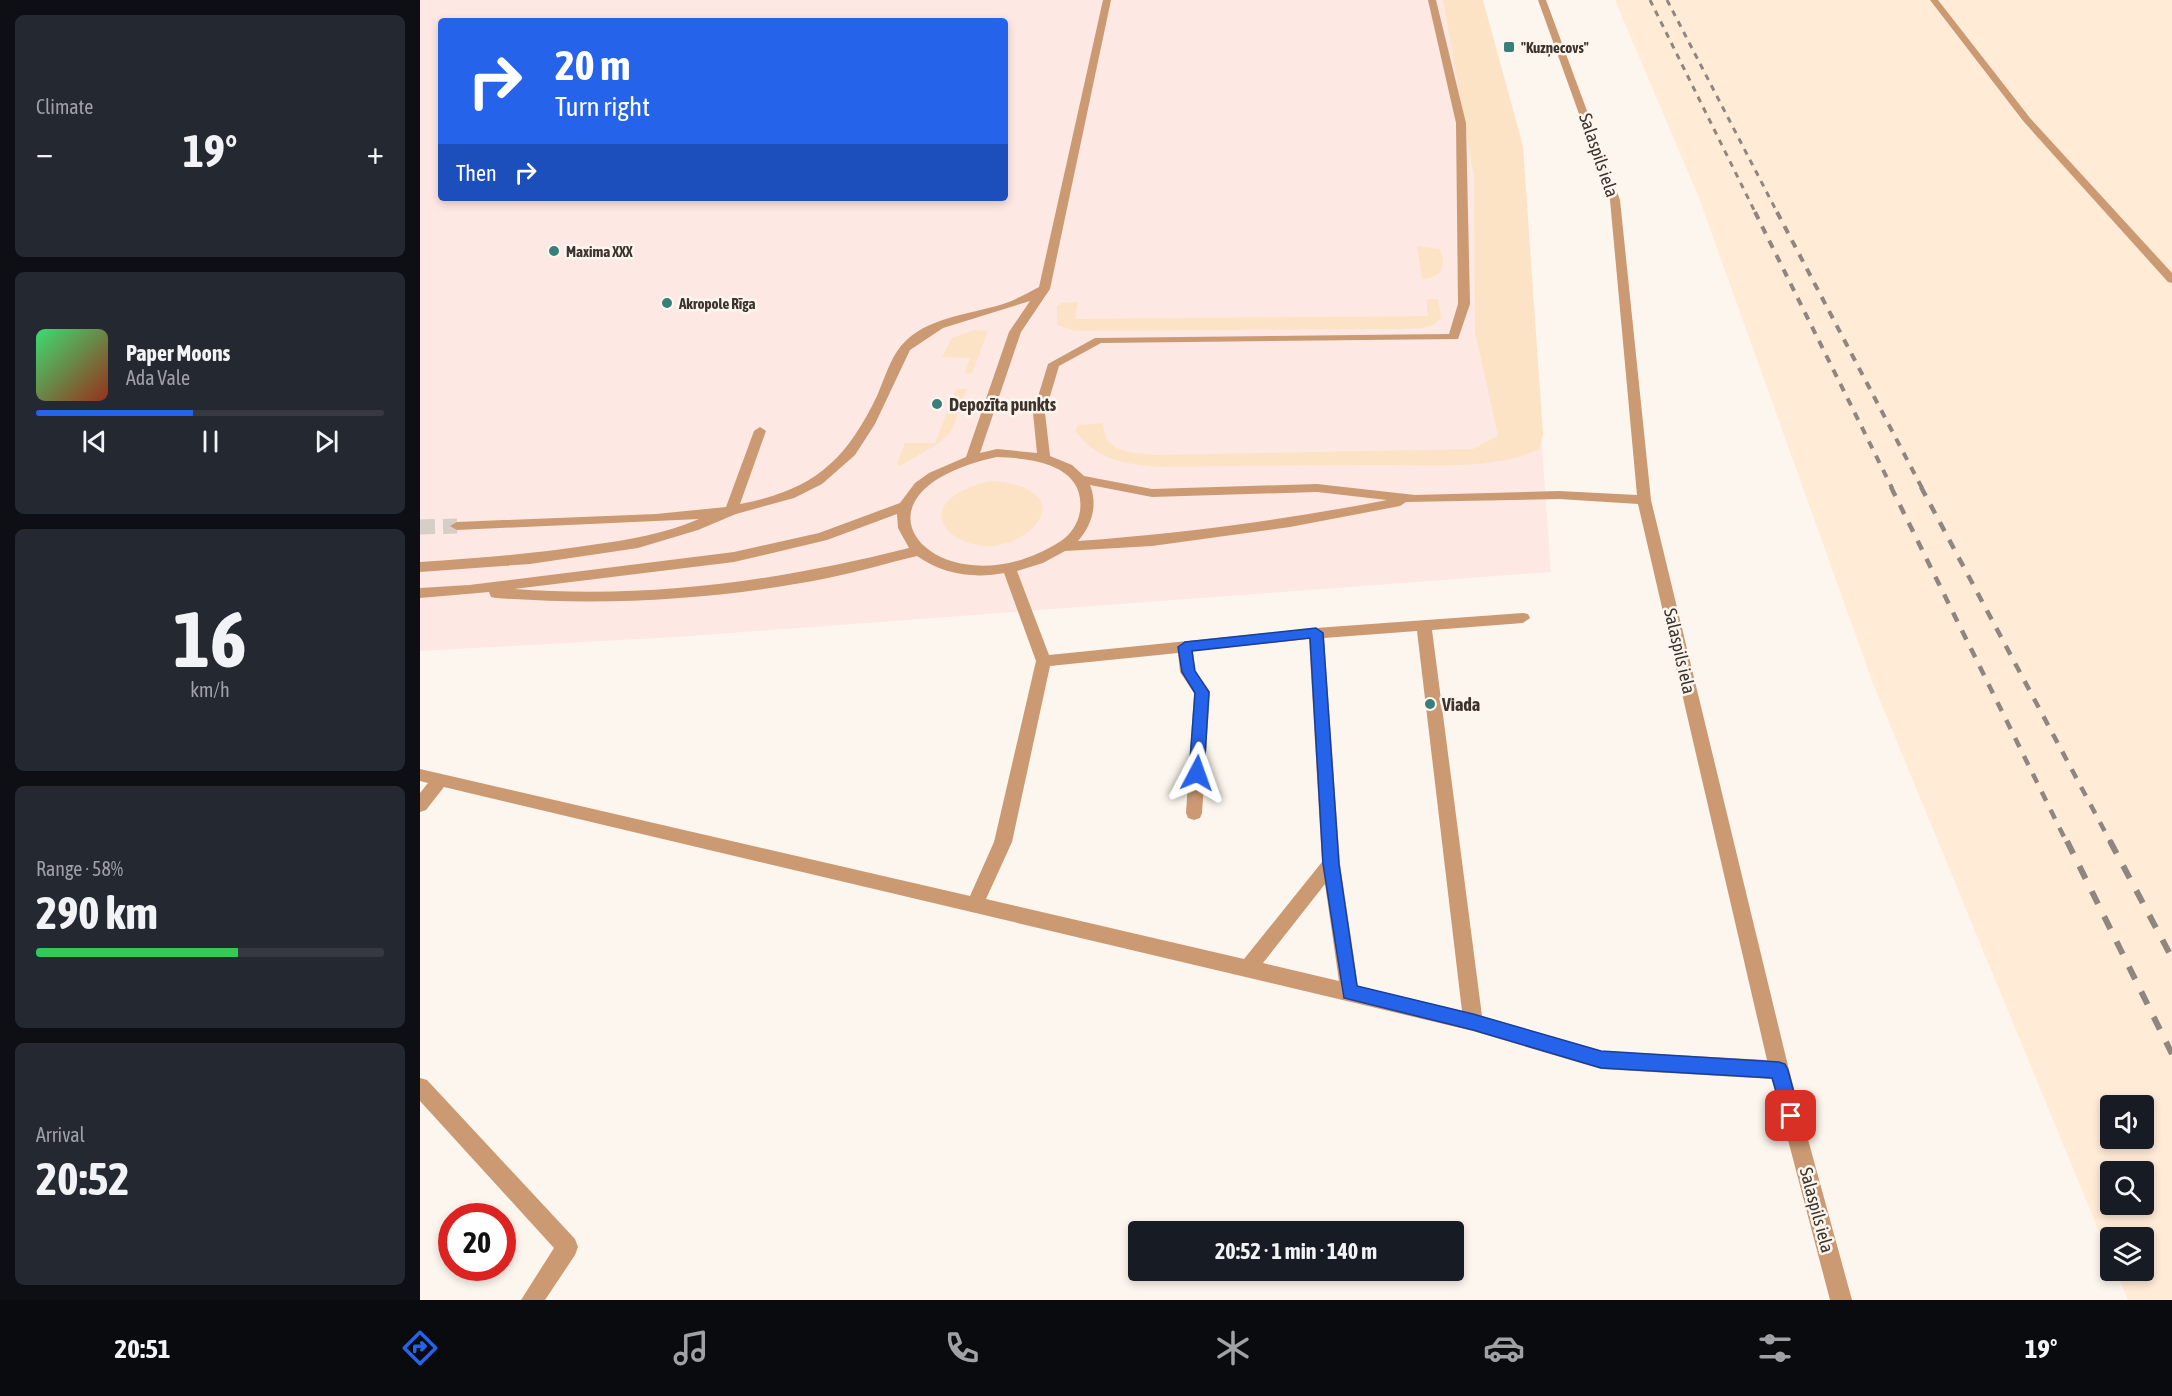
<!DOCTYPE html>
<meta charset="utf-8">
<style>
:root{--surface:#171b24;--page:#242831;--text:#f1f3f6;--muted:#9ea1a6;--line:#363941;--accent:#2563eb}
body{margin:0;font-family:"Asap Condensed",sans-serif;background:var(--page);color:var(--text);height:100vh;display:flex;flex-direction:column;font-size:22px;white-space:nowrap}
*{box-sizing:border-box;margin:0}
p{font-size:20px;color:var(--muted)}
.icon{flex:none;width:33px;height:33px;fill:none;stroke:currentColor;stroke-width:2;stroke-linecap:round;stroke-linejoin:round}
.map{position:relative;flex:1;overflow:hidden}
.drawer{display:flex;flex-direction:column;gap:15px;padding:15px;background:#0d0f14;width:420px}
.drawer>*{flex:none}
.banner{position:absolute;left:18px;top:18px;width:570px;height:183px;border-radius:6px;box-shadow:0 3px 9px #0003;background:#2563eb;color:#fff;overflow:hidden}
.controls{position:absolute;left:1680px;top:1095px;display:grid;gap:12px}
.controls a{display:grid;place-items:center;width:54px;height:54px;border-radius:6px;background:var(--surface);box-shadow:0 3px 9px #0003;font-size:30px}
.speed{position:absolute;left:18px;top:1203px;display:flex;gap:12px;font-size:30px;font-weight:700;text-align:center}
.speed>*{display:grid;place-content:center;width:78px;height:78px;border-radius:50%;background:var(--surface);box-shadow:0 3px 9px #0003;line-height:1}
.speed .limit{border:9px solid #d22;background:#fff;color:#111}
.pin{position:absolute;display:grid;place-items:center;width:51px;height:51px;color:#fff;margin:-26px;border-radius:12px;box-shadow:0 3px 9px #0006}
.me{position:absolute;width:66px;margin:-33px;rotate:4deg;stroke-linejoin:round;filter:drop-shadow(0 0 4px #0008)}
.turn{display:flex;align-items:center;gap:21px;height:126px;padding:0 18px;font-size:27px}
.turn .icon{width:78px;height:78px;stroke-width:2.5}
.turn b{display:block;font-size:42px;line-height:51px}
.then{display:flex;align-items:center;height:57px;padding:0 18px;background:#0003;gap:12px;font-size:22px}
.big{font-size:45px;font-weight:700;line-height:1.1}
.drawer .tile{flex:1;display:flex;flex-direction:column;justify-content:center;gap:9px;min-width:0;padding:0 21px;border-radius:9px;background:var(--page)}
.drawer .dial{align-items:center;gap:0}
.dial b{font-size:78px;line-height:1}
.song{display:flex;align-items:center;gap:18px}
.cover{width:72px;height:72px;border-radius:9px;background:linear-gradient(135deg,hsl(140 70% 55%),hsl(10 70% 35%))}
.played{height:6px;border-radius:3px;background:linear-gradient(90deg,var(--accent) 45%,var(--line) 45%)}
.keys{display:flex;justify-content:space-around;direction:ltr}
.heat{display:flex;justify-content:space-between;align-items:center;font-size:33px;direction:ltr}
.charge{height:9px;border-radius:4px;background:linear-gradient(90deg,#34c759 58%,var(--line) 0)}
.trip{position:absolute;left:708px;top:1221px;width:336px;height:60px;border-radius:6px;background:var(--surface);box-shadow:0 3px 9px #0003;font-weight:700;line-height:60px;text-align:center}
.dock{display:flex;height:96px;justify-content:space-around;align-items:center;background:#090b0e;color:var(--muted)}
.dock .icon{width:42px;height:42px}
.dock .on{color:var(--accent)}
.dock b{font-size:27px;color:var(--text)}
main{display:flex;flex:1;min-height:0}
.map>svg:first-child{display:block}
.commercial{fill:#fde8e4;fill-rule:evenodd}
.built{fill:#ffebd6;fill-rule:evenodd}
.green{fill:#fde3c6}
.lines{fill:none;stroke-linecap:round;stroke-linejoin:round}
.minor-tunnel{stroke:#d6cfc7;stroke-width:15;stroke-dasharray:15 8;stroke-linecap:butt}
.minor{fill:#cb9972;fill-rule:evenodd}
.rail-far3{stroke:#8f877f;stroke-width:3;stroke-dasharray:6 6;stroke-linecap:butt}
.rail-far2{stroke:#8f877f;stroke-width:4;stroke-dasharray:8 8;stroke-linecap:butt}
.rail-far1{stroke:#8f877f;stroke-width:4.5;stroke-dasharray:10 10;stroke-linecap:butt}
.rail{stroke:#8f877f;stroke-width:6;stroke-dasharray:14 14;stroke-linecap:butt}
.route{fill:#2563eb;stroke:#184099;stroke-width:1.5}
.poi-dot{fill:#377f7a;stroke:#fdf6ee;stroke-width:2}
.labels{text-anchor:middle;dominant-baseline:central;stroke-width:5;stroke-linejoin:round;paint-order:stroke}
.far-poi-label{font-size:15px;font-weight:bold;fill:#3c342c;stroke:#fdf6ee;text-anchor:start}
.street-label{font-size:18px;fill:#3c342c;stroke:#fdf6ee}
.poi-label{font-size:18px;font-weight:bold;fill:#3c342c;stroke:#fdf6ee;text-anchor:start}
</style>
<main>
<section class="drawer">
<div class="tile"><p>Climate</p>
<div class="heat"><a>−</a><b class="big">19°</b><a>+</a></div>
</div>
<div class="tile">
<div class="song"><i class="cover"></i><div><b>Paper Moons</b><p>Ada Vale</p></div></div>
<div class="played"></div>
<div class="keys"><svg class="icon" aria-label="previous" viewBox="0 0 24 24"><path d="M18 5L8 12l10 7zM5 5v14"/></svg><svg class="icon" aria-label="pause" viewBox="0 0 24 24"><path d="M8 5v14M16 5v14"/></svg><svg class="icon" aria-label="next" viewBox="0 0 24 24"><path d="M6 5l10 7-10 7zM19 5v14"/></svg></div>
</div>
<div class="tile dial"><b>16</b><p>km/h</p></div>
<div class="tile"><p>Range · 58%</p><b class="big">290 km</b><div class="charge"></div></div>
<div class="tile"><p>Arrival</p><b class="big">20:52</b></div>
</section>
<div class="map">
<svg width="1752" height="1300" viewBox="0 0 1752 1300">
<rect width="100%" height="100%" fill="#fdf6ee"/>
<path class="commercial" d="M0 0H1061L1100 141 1131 572 257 637 0 651ZM21 21H585V198H21Z"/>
<path class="built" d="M1195 0H1752V1300H1708L1696 1271 1724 1270V1238H1690V1258L1454 686 1279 198ZM1690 1106H1724V1138H1690ZM1690 1172H1724V1204H1690Z"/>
<g class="green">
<path d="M1023 0H1063L1103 146 1123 434 1119 449C1074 472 998 464 948 465 878 465 808 466 738 467 701 463 679 461 655 431L658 425 683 423C684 454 711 452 735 455L1053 449 1078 436 1055 332 1054 176Z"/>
<path d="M997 246 1020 249C1027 267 1022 278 1002 279Z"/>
<path d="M1006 299H1018L1021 318C1011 330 997 328 982 329L655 331 637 325V306L642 303 658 302 655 319 1008 316Z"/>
<polygon points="554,330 568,331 552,373 545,373 550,358 522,357 532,338"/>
<polygon points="536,389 547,389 532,430 519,443 480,466 477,463 485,443 515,443"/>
<path d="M570 481C599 481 646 498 609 531 555 577 465 506 570 481Z"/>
</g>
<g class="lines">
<polyline class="minor-tunnel" points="0,527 37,526"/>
<g class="minor">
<path d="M683 0H691L630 289 601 332 560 453 577 449 617 453 613 413 628 364 675 338 1029 334 1038 304 1036 123 1008 0H1016L1046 123 1050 304 1038 339 681 343 639 366 625 413 630 456 652 465 664 476 732 489 897 484 995 495 1139 491 1217 495 1190 200 1118 0H1126L1200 200 1231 500 1369 1070 1432 1300H1410L1352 1079 1181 1069 1053 1031 24 787 6 810 0 812V793L8 783 0 781V769L550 896 574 842 616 661 584 573C554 579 522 574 497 556 467 563 438 572 408 578 298 600 187 606 76 598L71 597 69 592 0 598V588L49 585 314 552 399 533 480 503 495 483 509 473 546 457 589 332 610 301 523 328 490 350 455 424 435 455 402 484 374 498 316 514 278 530 218 548 110 564 0 572V562C57 558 114 554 171 545 208 540 244 534 279 519L37 530 30 526 37 522 236 514 306 507 334 431 340 427 346 431 320 504C393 490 425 462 457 396 464 380 470 359 481 346 506 316 551 315 586 303 597 299 608 293 619 287ZM577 457C611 458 666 464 660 511 658 524 651 534 641 541 521 618 406 494 577 457ZM670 485 732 497 897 492 967 500C864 520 762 534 658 541 672 525 678 505 670 485ZM1139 499 1218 504 1347 1060 1181 1051 1062 1016 1012 630 1103 623 1110 618 1108 614 1103 613 896 628 629 655 597 571 623 563 645 551 732 546 870 527 980 506 986 502ZM477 514 478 528 489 548C357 581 231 599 94 589L314 562 407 540ZM997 631 1042 1011 938 986 920 864 904 638ZM889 639 902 862 824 959 566 899 592 842 630 666 758 653 760 672 774 693 766 813 768 818 774 820 780 818 782 813 790 692 775 671 773 651ZM905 884 919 981 843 963Z"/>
<polygon points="1510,0 1518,0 1610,118 1752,273 1752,283 1748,282 1604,122"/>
<polygon points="0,1078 7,1080 155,1239 158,1247 155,1255 125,1300 101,1300 134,1248 0,1101"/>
</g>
<g class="rail-far3">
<polyline points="1230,0 1336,214"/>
<polyline points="1247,0 1358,214"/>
</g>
<g class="rail-far2">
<polyline points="1335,212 1472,488"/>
<polyline points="1357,212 1502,488"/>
</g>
<g class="rail-far1">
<polyline points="1471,487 1647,843"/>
<polyline points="1501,487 1691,843"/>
</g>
<g class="rail">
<polyline points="1647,841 1752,1054"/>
<polyline points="1690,841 1752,958"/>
</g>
</g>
<polygon class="route" points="896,628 903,633 919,864 937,986 1053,1014 1181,1051 1359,1062 1365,1064 1368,1070 1380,1116 1378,1122 1371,1125 1365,1122 1352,1078 1181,1068 1053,1030 924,998 903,864 890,638 772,651 775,671 789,692 784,773 782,777 771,777 769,773 775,693 762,672 758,647 765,642"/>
<g class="poi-dot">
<rect x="1083" y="41" width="12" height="12" rx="3"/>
<circle cx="134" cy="251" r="6"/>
<circle cx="247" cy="303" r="6"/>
<circle cx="517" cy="404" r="6"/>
<circle cx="1010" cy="704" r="6"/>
</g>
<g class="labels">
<g class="far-poi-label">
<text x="1101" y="47">"Kuzņecovs"</text>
<text x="146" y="251">Maxima XXX</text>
<text x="259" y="303">Akropole Rīga</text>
</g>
<g class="street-label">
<text transform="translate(1179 155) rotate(71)">Salaspils iela</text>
<text transform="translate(1260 651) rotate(77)">Salaspils iela</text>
<text transform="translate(1397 1210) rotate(75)">Salaspils iela</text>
</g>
<g class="poi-label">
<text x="529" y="404">Depozīta punkts</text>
<text x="1022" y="704">Viada</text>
</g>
</g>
</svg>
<div class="controls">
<a><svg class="icon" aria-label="sound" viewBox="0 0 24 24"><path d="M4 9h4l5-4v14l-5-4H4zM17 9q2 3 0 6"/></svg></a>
<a><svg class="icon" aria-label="search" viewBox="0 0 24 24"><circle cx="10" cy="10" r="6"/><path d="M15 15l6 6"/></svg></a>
<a><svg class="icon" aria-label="layers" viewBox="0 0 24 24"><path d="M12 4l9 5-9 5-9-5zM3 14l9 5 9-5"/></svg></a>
</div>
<div class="speed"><div class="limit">20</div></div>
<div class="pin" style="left:1371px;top:1116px;background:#d93025"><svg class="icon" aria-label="arrive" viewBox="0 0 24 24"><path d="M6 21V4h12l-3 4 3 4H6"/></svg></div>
<svg class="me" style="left:777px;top:773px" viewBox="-20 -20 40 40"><path d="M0-17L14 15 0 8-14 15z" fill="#2563eb" stroke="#fff" stroke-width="4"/></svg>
<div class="trip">20:52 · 1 min · 140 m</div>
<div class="banner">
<div class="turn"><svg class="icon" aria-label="right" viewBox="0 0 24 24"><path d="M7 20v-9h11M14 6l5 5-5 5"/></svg><div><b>20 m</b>Turn right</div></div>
<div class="then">Then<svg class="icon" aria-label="right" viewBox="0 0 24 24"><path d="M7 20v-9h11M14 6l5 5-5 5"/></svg></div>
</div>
</div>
</main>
<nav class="dock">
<b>20:51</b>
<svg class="icon on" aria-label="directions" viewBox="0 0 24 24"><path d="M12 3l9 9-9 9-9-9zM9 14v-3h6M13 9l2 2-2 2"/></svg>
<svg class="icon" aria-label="music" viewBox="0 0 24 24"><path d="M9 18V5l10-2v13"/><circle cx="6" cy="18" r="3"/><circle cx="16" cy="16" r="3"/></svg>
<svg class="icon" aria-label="phone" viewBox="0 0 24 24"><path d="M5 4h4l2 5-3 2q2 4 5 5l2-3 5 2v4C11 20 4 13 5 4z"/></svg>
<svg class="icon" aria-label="climate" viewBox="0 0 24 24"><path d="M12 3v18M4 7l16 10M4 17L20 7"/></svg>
<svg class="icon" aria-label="car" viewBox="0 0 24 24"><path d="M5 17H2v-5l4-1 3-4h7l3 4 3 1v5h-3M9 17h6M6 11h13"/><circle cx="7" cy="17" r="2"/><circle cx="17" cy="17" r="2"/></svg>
<svg class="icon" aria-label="filters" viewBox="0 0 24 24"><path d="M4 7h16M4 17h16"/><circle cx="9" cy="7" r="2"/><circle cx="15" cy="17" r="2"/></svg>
<b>19°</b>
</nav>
